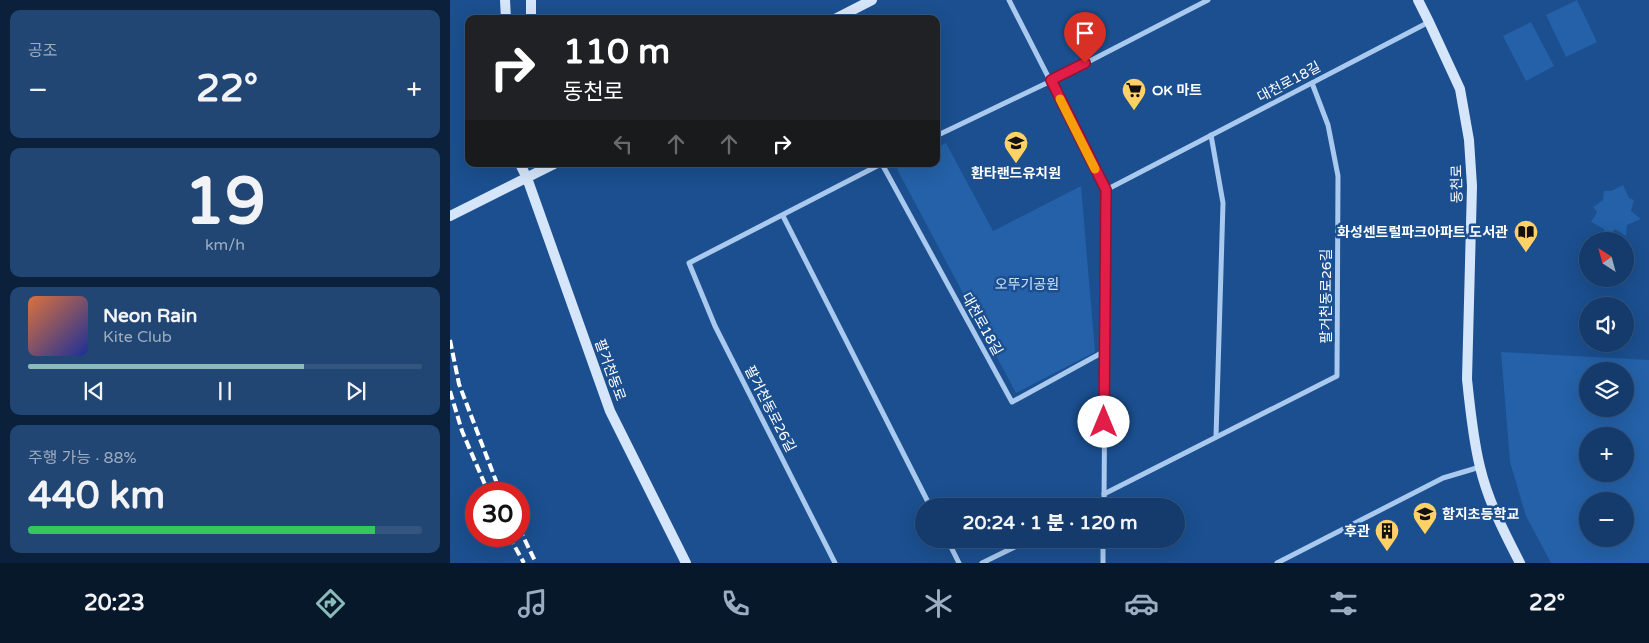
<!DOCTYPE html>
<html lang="ko">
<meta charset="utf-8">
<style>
:root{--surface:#143b6b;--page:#214673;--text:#f1f3f6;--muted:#9dadc1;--line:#33557e;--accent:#8bbbb9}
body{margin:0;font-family:"Varela Round","Noto Sans KR",sans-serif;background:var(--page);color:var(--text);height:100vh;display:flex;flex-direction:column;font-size:19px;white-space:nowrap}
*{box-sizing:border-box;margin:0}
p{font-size:16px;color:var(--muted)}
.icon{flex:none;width:28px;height:28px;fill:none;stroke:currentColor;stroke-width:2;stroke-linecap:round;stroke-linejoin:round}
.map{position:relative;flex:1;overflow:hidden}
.details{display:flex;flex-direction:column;gap:10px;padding:10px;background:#0b203b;width:450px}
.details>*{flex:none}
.banner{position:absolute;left:15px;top:15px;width:475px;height:152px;border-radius:10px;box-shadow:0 5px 20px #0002,0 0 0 1px var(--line);background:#202124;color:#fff;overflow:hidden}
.needle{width:32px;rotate:324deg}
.fabs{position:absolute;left:1129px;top:232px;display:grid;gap:10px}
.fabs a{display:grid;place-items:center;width:55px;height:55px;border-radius:50%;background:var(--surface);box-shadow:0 5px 20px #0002,0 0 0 1px var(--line);font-size:25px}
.speed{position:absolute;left:15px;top:482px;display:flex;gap:10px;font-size:25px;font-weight:700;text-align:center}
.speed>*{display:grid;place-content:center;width:65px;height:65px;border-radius:50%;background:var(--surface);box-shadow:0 5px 20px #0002,0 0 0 1px var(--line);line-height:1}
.speed .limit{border:8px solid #d22;background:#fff;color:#111}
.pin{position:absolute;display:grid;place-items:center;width:42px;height:42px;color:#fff;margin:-51px -21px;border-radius:50% 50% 50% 0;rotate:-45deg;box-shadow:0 0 5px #0007}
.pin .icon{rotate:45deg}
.me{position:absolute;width:55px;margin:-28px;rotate:0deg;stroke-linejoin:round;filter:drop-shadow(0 0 4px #0008)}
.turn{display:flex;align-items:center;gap:18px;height:105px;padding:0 15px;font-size:22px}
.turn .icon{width:65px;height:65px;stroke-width:2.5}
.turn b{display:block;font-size:35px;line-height:42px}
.lanes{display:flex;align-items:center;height:48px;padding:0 15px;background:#0003;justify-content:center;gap:25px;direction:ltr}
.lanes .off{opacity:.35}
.big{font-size:38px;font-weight:800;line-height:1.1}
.details .card{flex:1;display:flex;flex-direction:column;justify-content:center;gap:8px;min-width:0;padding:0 18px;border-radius:10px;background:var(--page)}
.details .dial{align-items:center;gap:0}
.dial b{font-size:65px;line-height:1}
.song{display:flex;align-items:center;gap:15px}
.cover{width:60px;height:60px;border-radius:8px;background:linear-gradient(135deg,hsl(20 70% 55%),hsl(230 70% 35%))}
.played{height:5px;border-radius:2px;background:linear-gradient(90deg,var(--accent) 70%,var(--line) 70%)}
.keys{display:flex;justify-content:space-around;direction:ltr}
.heat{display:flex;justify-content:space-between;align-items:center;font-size:28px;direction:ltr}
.charge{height:8px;border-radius:4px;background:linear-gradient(90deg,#34c759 88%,var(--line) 0)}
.trip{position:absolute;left:465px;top:498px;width:270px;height:50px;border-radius:25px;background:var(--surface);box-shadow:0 5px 20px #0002,0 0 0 1px var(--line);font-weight:800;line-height:50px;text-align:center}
.dock{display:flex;height:80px;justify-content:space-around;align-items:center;background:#08182b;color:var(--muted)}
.dock .icon{width:35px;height:35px}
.dock .selected{color:var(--accent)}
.dock b{font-size:22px;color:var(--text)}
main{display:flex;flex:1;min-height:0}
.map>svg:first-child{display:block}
.green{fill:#2461a8;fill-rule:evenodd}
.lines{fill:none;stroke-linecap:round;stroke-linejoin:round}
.street{stroke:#a9c9ee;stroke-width:5}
.secondary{stroke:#d6e6fa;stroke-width:10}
.rail{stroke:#fff;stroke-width:4;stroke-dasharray:9 4;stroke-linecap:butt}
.route-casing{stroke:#92132f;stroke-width:12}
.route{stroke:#e11d48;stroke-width:9}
.slow{stroke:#f59e0b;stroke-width:9}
.labels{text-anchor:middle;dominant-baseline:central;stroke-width:5;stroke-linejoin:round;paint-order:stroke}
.street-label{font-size:14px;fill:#fff;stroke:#1b4f8f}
.poi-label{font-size:14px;font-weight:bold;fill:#fff;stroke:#1b4f8f;text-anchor:start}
.park-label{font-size:14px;fill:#cfe3fa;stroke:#1b4f8f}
</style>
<main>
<section class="details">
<div class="card"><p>공조</p>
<div class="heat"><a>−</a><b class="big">22°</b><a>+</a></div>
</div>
<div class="card dial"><b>19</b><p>km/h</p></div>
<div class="card">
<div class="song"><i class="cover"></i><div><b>Neon Rain</b><p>Kite Club</p></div></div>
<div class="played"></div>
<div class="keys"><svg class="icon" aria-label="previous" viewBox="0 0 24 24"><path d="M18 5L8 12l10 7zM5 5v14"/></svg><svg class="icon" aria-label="pause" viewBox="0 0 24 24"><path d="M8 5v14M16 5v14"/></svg><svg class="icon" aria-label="next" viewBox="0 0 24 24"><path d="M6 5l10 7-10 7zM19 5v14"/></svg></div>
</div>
<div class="card"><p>주행 가능 · 88%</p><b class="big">440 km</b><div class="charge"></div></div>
</section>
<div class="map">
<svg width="1199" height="563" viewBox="0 0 1199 563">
<rect width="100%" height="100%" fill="#1b4f8f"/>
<g class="green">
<polygon points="1127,0 1147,42 1116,57 1096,15"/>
<polygon points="1081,22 1104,66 1076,81 1053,36"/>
<polygon points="496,143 543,231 631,186 645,352 566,393 447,169 457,164 486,164 486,148"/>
<polygon points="1173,185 1179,198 1184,200 1181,211 1191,219 1177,225 1176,236 1165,229 1157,240 1154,229 1141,222 1147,212 1143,207 1153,200 1154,191 1161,191"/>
<path d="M1051 352 1199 360V563H1101L1076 516 1060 462ZM1175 371V409H1138V371ZM1175 436V474H1138V436ZM1138 501H1175V539H1138Z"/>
</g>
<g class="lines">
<g class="street">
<polyline points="559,0 656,190 654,506"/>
<polyline points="761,135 773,203 766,437"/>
<polyline points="486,136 601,81 758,0"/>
<polyline points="432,164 562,402 655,351"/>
<polyline points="656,190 979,22"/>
<polyline points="333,216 480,506"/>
<polyline points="654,494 887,376 888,176 878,125 862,83"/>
<polyline points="645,506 654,502"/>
<polyline points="497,539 509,563"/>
<polyline points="385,563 265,326 239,263 431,164"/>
<polyline points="532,563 581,539"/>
<polyline points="653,563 653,539"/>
<polyline points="827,563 993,478 1030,467"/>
</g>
<g class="secondary">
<polyline points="55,0 56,19"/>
<path d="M968 0 979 22 1010 89 1019 140 1022 186 1017 379C1020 408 1023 439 1030 467 1038 501 1054 532 1070 563"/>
<polyline points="81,19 81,0"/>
<polyline points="385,19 422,0"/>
<polyline points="70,164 77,178 160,411 236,563"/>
<polyline points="0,216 104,164"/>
</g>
<g class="rail">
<polyline points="0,340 9,384 51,494"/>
<polyline points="0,391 12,431 39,494"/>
<polyline points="69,528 86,563"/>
<polyline points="59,536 74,563"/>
</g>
</g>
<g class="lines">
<defs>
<polyline id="route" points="635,63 601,80 656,190 654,422"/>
</defs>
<use href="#route" class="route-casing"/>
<use href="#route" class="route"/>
<polyline class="slow" points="610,99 645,169"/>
</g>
<defs>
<symbol id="supermarket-pin" viewBox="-11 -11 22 30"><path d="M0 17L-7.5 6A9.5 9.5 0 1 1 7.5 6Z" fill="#ffd166" stroke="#1b4f8f"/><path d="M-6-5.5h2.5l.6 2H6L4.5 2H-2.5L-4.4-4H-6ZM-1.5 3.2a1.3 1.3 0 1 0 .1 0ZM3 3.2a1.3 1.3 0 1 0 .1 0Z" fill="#111"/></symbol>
<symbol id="school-pin" viewBox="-11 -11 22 30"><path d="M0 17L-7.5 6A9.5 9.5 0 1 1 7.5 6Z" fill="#ffd166" stroke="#1b4f8f"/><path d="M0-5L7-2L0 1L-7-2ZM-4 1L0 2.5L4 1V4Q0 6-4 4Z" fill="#111"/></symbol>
<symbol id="library-pin" viewBox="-11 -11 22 30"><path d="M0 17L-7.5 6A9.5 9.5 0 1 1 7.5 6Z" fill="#ffd166" stroke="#1b4f8f"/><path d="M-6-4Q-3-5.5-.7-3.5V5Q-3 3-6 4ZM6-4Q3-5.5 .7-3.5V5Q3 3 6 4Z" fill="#111"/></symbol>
<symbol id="building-pin" viewBox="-11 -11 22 30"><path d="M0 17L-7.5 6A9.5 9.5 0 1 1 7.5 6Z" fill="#ffd166" stroke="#1b4f8f"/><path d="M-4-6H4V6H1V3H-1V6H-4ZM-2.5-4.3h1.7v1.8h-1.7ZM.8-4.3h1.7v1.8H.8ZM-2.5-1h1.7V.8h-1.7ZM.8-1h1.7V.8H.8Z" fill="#111"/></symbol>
</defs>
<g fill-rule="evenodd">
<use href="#supermarket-pin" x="670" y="76" width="28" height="38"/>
<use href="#school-pin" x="552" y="129" width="28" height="38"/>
<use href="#library-pin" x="1062" y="218" width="28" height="38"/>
<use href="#school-pin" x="961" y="500" width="28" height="38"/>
<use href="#building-pin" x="923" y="517" width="28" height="38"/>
</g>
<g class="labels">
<g class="street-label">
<text transform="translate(839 82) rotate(-28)">대천로18길</text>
<text transform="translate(1007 184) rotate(-91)">동천로</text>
<text transform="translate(876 296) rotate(-90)">팔거천동로26길</text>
<text transform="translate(532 324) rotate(61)">대천로18길</text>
<text transform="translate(160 370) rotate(70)">팔거천동로</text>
<text transform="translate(320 409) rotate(63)">팔거천동로26길</text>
</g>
<g class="poi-label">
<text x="702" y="90">OK 마트</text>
<text x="566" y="173" text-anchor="middle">환타랜드유치원</text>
<text x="1058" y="232" text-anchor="end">화성센트럴파크아파트 도서관</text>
<text x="992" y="514">함지초등학교</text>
<text x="920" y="531" text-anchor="end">후관</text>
</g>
<g class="park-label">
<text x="577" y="284">오뚜기공원</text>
</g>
</g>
</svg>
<div class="fabs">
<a><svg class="needle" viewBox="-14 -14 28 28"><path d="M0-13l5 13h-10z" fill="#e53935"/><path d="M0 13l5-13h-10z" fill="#9dadc1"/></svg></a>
<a><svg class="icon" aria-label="sound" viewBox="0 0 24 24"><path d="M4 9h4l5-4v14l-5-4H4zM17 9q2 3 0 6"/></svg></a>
<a><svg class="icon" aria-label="layers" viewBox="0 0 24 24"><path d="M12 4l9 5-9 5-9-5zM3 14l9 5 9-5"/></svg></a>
<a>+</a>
<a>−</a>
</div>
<div class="speed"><div class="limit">30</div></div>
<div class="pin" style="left:635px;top:63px;background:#d93025"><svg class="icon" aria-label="arrive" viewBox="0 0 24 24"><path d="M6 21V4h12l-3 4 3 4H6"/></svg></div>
<svg class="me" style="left:654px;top:422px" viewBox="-20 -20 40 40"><circle r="19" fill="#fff"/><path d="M0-13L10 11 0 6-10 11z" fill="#e11d48"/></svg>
<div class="trip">20:24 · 1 분 · 120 m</div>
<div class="banner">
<div class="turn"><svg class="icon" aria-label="right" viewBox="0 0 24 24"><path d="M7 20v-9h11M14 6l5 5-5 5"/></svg><div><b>110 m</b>동천로</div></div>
<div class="lanes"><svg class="icon off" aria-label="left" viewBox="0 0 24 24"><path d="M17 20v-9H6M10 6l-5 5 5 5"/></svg><svg class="icon off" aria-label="ahead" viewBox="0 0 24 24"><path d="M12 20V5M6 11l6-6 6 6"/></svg><svg class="icon off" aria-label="ahead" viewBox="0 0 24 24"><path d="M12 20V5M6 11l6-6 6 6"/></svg><svg class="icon" aria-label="right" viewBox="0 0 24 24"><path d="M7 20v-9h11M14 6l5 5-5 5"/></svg></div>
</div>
</div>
</main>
<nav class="dock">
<b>20:23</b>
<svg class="icon selected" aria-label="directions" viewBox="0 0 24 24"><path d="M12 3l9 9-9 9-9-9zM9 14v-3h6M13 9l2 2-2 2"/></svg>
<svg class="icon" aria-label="music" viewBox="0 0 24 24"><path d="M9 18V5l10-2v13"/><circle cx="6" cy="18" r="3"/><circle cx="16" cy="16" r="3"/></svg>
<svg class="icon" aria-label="phone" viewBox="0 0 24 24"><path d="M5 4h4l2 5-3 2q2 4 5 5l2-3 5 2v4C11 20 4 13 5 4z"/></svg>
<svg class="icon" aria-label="climate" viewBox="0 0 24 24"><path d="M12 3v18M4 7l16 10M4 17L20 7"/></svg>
<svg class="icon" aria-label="car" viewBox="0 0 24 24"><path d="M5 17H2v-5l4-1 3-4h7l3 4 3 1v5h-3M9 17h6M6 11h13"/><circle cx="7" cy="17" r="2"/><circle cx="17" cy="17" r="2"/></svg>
<svg class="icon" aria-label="filters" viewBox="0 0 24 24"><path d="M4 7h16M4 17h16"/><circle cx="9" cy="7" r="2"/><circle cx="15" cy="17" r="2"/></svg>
<b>22°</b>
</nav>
